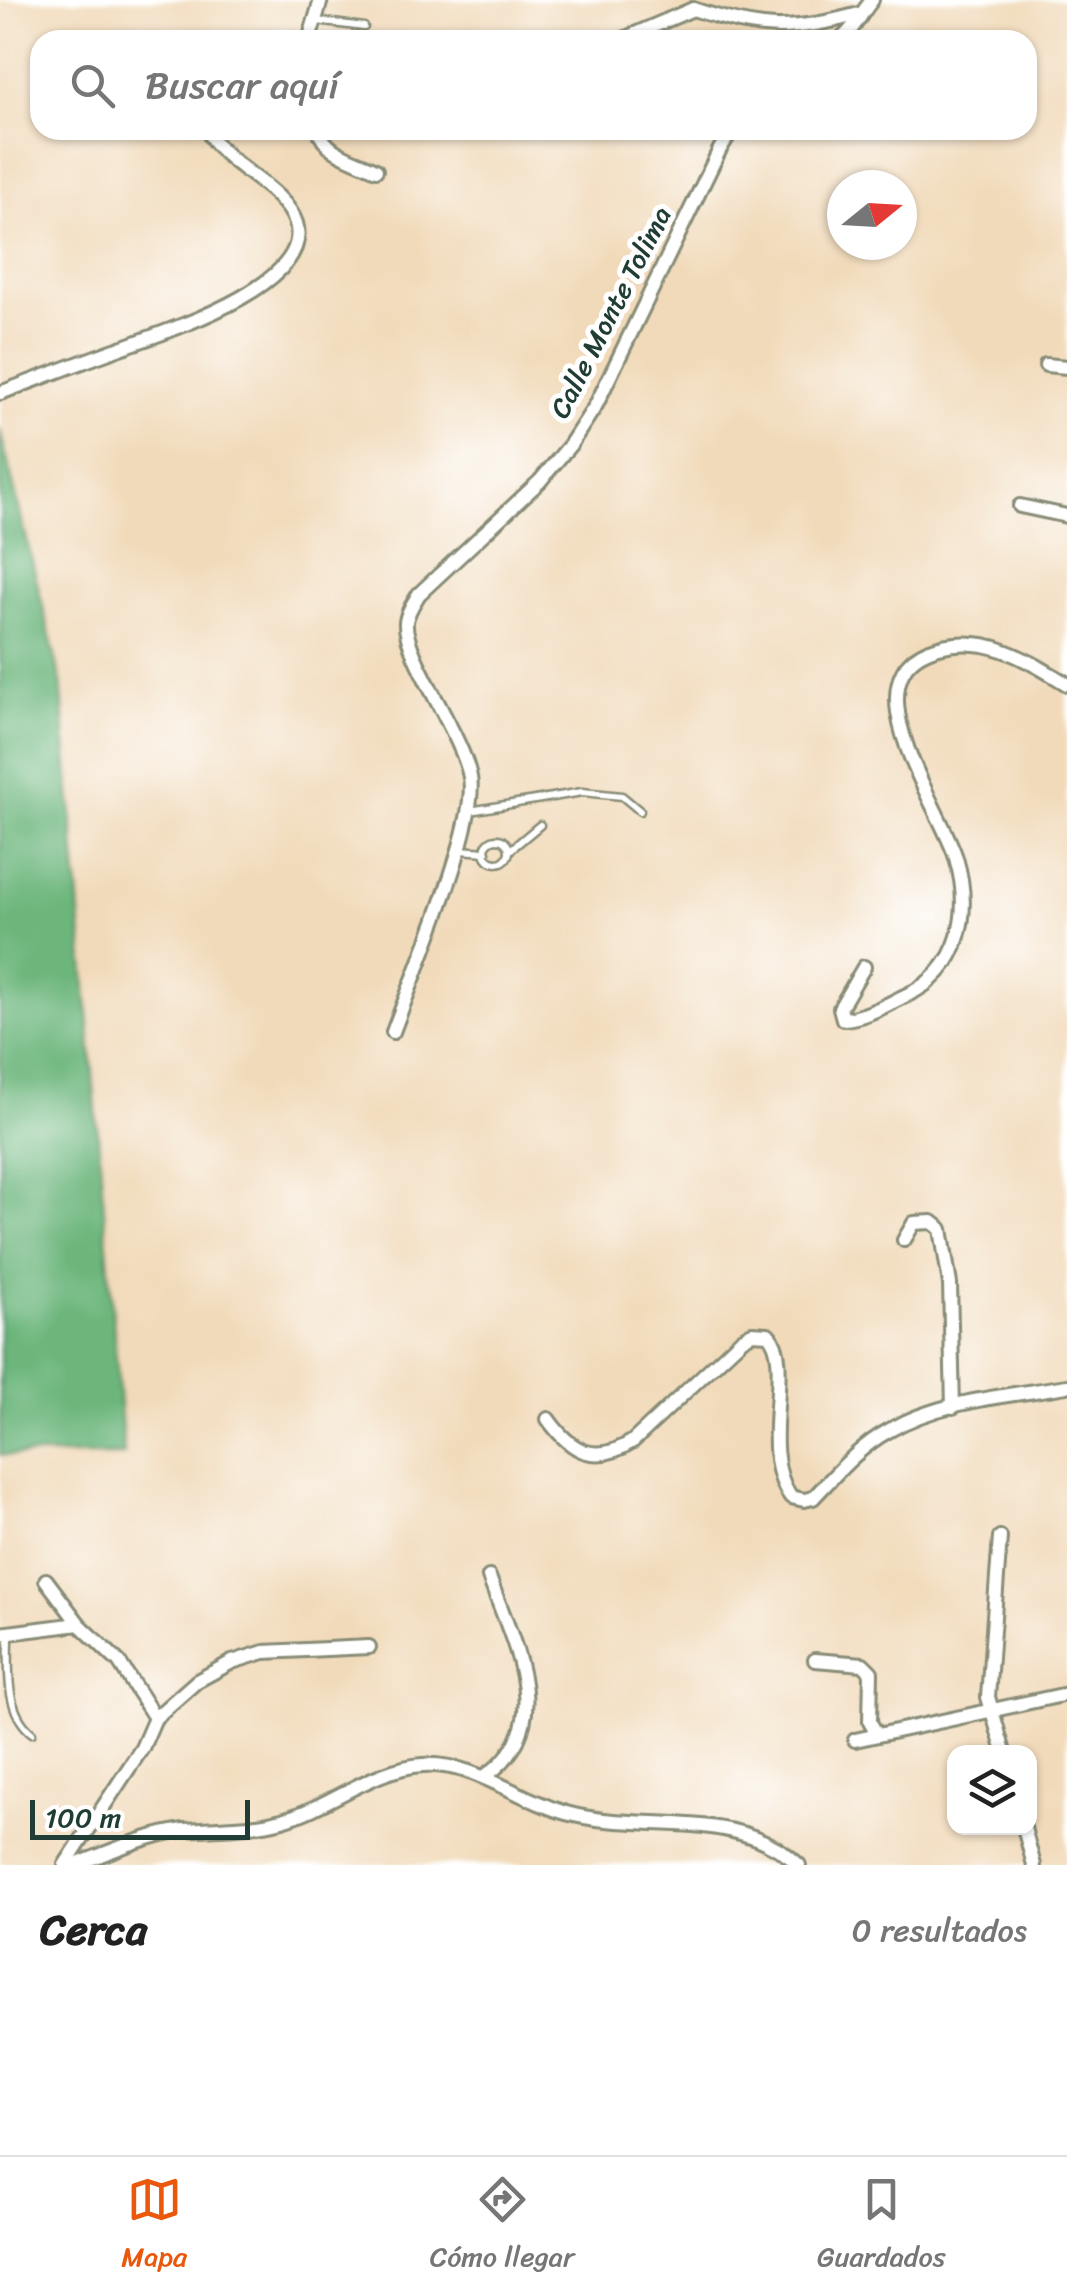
<!DOCTYPE html>
<html lang="es">
<meta charset="utf-8">
<style>
body{margin:0;font-family:Sriracha,sans-serif;background:#f2f2f2;color:#222}
.controls{position:absolute;right:30px;bottom:30px;display:grid;overflow:hidden;border-radius:20px;box-shadow:0 2px 8px #0004}
.controls button{width:90px;height:90px;display:grid;place-items:center;padding:0;border:0;border-bottom:2px solid #e0e0e0;background:#fff;color:#222;font:50px sans-serif}
.compass{position:absolute;left:827px;top:170px;width:90px;height:90px;border-radius:50%;background:#fff;box-shadow:0 2px 8px #0004;rotate:72deg}
.scale{position:absolute;left:30px;bottom:25px;width:220px;box-sizing:border-box;padding-left:10px;border:5px solid #1f3d34;border-top:0;font-size:28px;line-height:35px;white-space:nowrap;color:#1f3d34;-webkit-text-stroke:8px #fff;paint-order:stroke}
.list{margin:0;padding:0;list-style:none}
h2{display:flex;justify-content:space-between;align-items:center;height:130px;margin:0;padding:0 40px;font-size:42px}
h2 small{font-size:32px;font-weight:400;color:#767676}
.icon{flex:none;width:55px;height:55px;fill:none;stroke:currentColor;stroke-width:2;stroke-linecap:round;stroke-linejoin:round}
.map{position:relative;flex:none;width:1067px;height:1865px;overflow:hidden}
.search{position:absolute;background:#fff;box-shadow:0 2px 8px #0004;left:30px;right:30px;top:30px;height:110px;display:flex;align-items:center;gap:25px;box-sizing:border-box;padding:0 35px;border-radius:30px;color:#767676;font-size:38px}
.sheet{height:290px;background:#fff}
nav{display:flex;justify-content:space-around;align-items:center;box-sizing:border-box;height:140px;border-top:2px solid #e0e0e0;background:#fff;font-size:28px;color:#767676}
nav a{display:grid;justify-items:center;gap:5px}
nav .on{color:#ea580c}
.map>svg:first-child{display:block}
.forest{fill:#6cb67c;stroke:#467a58;stroke-width:2.5}
.lines{fill:none;stroke-linecap:round;stroke-linejoin:round}
.lane-casing{stroke:#888c77;stroke-width:11}
.street-casing{stroke:#888c77;stroke-width:18}
.lane{stroke:#fff;stroke-width:6}
.street{stroke:#fff;stroke-width:12}
.labels{text-anchor:middle;stroke-width:10;stroke-linejoin:round;paint-order:stroke}
.street-label{font-size:28px;fill:#1f3d34;stroke:#fff}
</style>
<div class="map">
<svg width="1067" height="1865" viewBox="0 0 1067 1865">
<rect width="100%" height="100%" fill="#fff"/>
<filter id="ink" filterUnits="userSpaceOnUse"><feTurbulence type="fractalNoise" baseFrequency=".01" numOctaves="2"/><feDisplacementMap in="SourceGraphic" scale="20" xChannelSelector="R" yChannelSelector="G"/><feConvolveMatrix kernelMatrix="1 2 1 2 8 2 1 2 1" color-interpolation-filters="sRGB"/></filter>
<filter id="wash" filterUnits="userSpaceOnUse"><feTurbulence type="fractalNoise" baseFrequency=".0048" numOctaves="4" result="noise"/><feDisplacementMap in="SourceGraphic" scale="40" xChannelSelector="R" yChannelSelector="G"/><feGaussianBlur stdDeviation="2.25" result="paint"/><feColorMatrix in="noise" values="0 0 0 0 0 0 0 0 0 0 0 0 0 0 0 0 0 1.4 0 .05"/><feComposite in="paint" operator="in"/></filter>
<g filter="url(#wash)">
<rect width="100%" height="100%" fill="#f1daba"/>
<path class="forest" d="M0,430L61,681L124,1455H0Z"/>
</g>
<g filter="url(#ink)">
<g class="lines">
<g class="lane-casing">
<g id="lane">
<path d="M317,21L364,27"/>
<path d="M470,811L582,792L622,796L640,811"/>
<circle cx="497" cy="851" r="12"/>
<path d="M460,850L486,852"/>
<path d="M509,851L540,825"/>
<path d="M9,1635C9,1667 4,1711 32,1733"/>
</g>
</g>
<g class="street-casing">
<g id="street">
<path d="M693,9C759,31 791,33 859,14"/>
<path d="M309,40L321,0"/>
<path d="M621,40L693,9"/>
<path d="M840,40C854,30 861,13 872,0"/>
<path d="M319,130C324,153 356,160 376,170"/>
<path d="M1046,365L1067,367"/>
<path d="M0,393C38,379 76,364 115,350C158,334 315,287 296,223C284,186 225,167 207,130"/>
<path d="M1020,506L1067,516"/>
<path d="M864,967L840,1008L843,1019C865,1018 888,1004 907,995C961,970 972,912 956,858C939,804 843,672 939,647C988,634 1027,660 1067,684"/>
<path d="M393,1032C412,979 479,824 470,777C462,734 403,654 406,622C407,612 414,602 419,594L540,481L570,445L596,405L720,149L732,130"/>
<path d="M904,1240L914,1223L932,1222L941,1229L950,1284L953,1407"/>
<path d="M548,1419C572,1453 596,1465 633,1441L742,1339L752,1333L768,1334C796,1362 756,1449 791,1497L804,1500L813,1498C836,1474 859,1447 888,1431C941,1400 1008,1396 1067,1386"/>
<path d="M1000,1537L988,1697L1004,1752"/>
<path d="M46,1580L79,1624L119,1662L155,1718"/>
<path d="M0,1634L79,1624"/>
<path d="M815,1660L863,1664L871,1672L870,1722L877,1735"/>
<path d="M855,1740L1067,1694"/>
<path d="M484,1777C560,1726 513,1644 489,1577"/>
<path d="M1024,1828L1034,1865"/>
<path d="M65,1865L142,1748L155,1718L197,1681L232,1662L264,1652L369,1647"/>
<path d="M75,1865C110,1852 146,1835 184,1830C217,1827 250,1829 282,1820C330,1807 373,1768 423,1765C475,1762 518,1800 566,1813C642,1834 737,1806 799,1865"/>
</g>
</g>
<use href="#lane" class="lane"/>
<use href="#street" class="street"/>
</g>
</g>
<g class="labels">
<g class="street-label">
<text transform="translate(610 312) rotate(-63)" y="10">Calle Monte Tolima</text>
</g>
</g>
</svg>
<div class="controls">
<button><svg class="icon" aria-label="layers" viewBox="0 0 24 24"><path d="M12 4l9 5-9 5-9-5zM3 14l9 5 9-5"/></svg></button>
</div>
<svg class="compass" viewBox="-18 -18 36 36"><path d="M0-13l5 13h-10z" fill="#e53935"/><path d="M0 13l5-13h-10z" fill="#767676"/></svg>
<div class="scale">100 m</div>
<div class="search"><svg class="icon" aria-label="search" viewBox="0 0 24 24"><circle cx="10" cy="10" r="6"/><path d="M15 15l6 6"/></svg>Buscar aquí</div>
</div>
<section class="sheet">
<h2>Cerca<small>0 resultados</small></h2>
<ul class="list">
</ul>
</section>
<nav>
<a class="on"><svg class="icon" aria-label="map" viewBox="0 0 24 24"><path d="M3 6l6-2 6 2 6-2v14l-6 2-6-2-6 2zM9 4v14M15 6v14"/></svg>Mapa</a>
<a><svg class="icon" aria-label="directions" viewBox="0 0 24 24"><path d="M12 3l9 9-9 9-9-9zM9 14v-3h6M13 9l2 2-2 2"/></svg>Cómo llegar</a>
<a><svg class="icon" aria-label="saved" viewBox="0 0 24 24"><path d="M7 4h10v16l-5-4-5 4z"/></svg>Guardados</a>
</nav>
